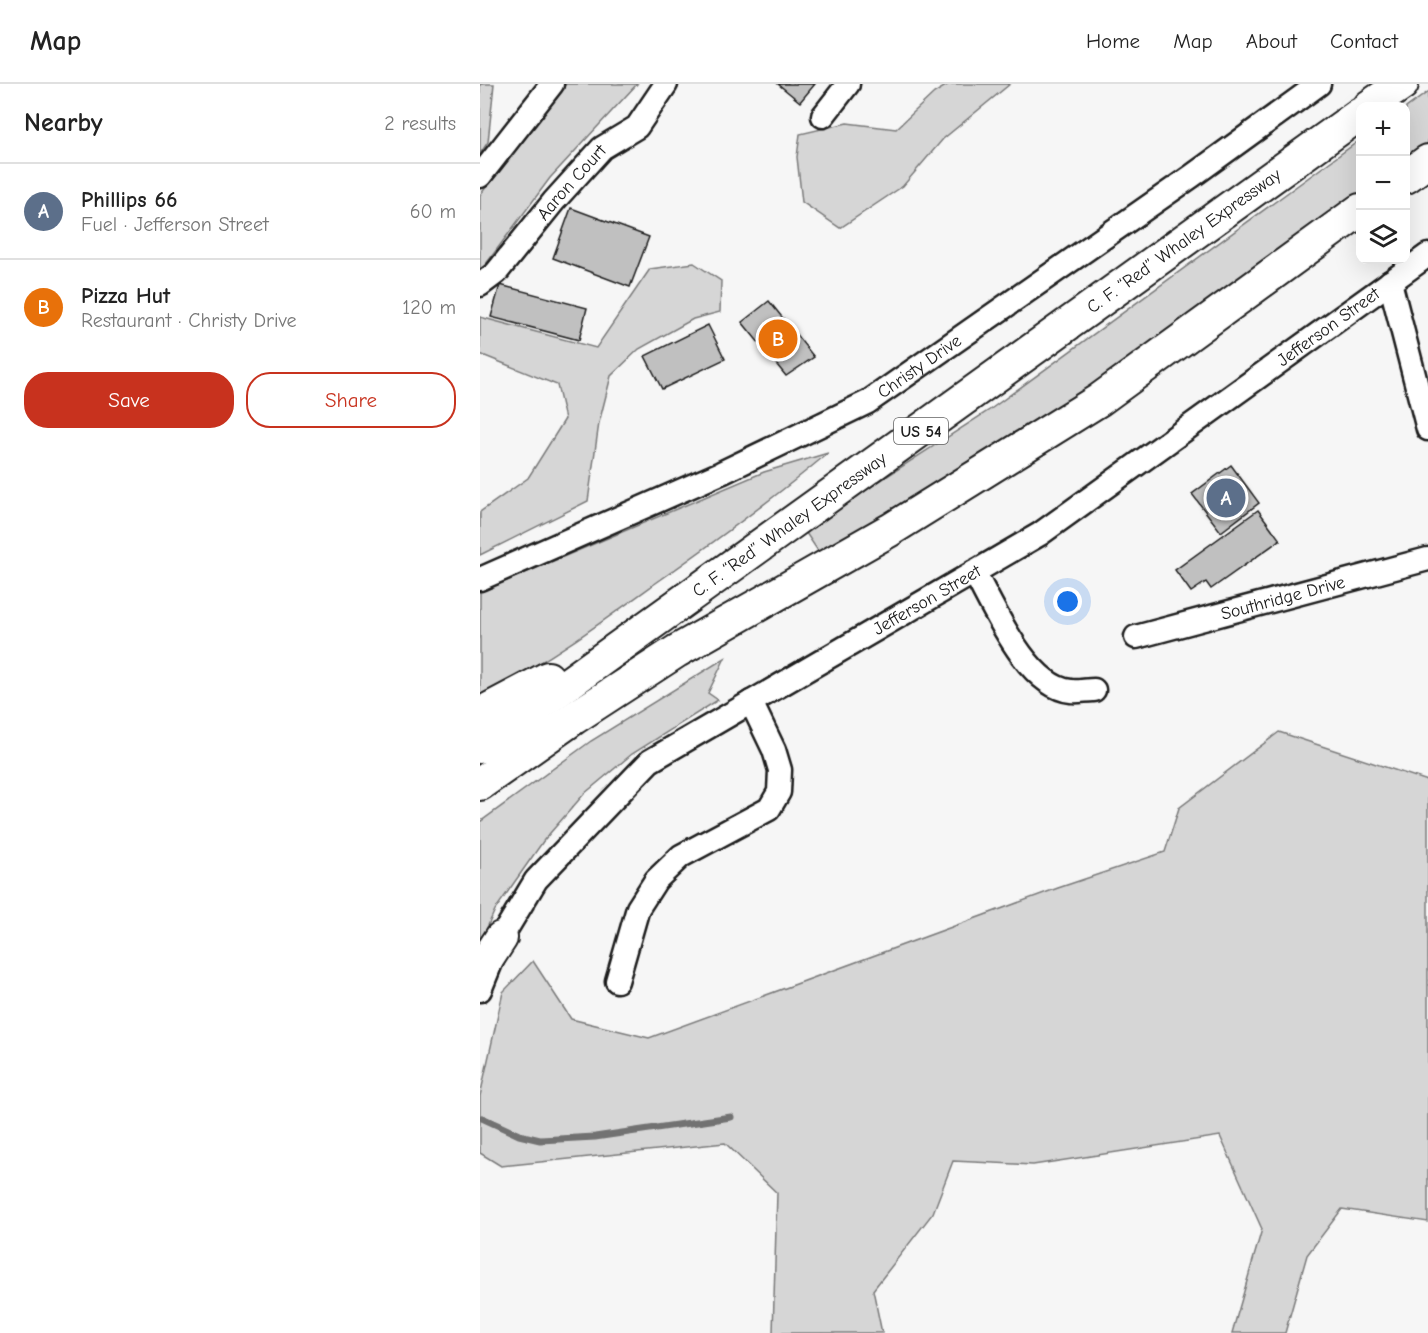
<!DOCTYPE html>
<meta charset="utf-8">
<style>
body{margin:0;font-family:"Comic Neue",sans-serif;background:#f6f6f6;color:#222}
.controls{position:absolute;right:18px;top:18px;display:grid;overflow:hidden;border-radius:12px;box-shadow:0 6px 24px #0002}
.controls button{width:54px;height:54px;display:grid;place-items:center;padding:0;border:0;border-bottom:2px solid #e0e0e0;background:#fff;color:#222;font:30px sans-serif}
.you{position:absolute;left:588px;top:518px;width:21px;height:21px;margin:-15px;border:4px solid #fff;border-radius:50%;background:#1a73e8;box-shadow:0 0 0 9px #1a73e833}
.badge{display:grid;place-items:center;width:39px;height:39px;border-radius:50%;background:#c8321e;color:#fff;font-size:20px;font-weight:700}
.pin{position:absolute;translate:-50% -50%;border:3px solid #fff;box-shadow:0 2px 6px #0006}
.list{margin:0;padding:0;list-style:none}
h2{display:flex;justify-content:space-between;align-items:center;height:78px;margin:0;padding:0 24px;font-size:26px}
h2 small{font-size:20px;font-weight:400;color:#767676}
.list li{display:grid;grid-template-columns:39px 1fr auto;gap:18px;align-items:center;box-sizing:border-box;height:96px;padding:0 24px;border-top:2px solid #e0e0e0}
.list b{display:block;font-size:22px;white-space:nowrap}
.list p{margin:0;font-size:20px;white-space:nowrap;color:#767676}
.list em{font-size:20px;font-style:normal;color:#767676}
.actions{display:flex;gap:12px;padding:18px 24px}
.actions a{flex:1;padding:14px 0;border:2px solid #c8321e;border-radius:24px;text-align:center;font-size:21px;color:#c8321e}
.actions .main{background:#c8321e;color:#fff}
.icon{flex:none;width:33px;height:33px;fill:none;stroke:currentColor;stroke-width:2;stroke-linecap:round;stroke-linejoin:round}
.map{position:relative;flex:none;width:948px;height:1249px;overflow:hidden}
header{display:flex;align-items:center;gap:36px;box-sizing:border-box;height:84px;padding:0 30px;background:#fff;border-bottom:2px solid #e0e0e0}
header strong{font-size:28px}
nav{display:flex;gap:33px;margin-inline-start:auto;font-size:21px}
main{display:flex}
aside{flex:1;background:#fff}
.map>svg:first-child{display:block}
.green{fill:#d6d6d6;stroke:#797979;stroke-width:1.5}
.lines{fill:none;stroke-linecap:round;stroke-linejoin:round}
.stream{stroke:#727272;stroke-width:7}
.building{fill:#c0c0c0;stroke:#1c1c1c;stroke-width:1.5}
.minor-casing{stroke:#1c1c1c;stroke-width:27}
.highway-casing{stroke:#1c1c1c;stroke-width:36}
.minor{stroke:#fff;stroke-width:22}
.highway{stroke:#fff;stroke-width:32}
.labels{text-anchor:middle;stroke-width:4.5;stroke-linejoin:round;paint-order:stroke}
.shield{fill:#fff;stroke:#606060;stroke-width:1.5}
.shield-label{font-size:16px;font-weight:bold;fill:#1c1c1c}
.street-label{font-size:18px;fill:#1c1c1c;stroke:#fff}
</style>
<header>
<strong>Map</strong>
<nav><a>Home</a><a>Map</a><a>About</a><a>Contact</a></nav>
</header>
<main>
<aside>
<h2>Nearby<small>2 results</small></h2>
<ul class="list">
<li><span class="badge" style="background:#5c6f8a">A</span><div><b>Phillips 66</b><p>Fuel · Jefferson Street</p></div><em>60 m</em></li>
<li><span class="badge" style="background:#e8710a">B</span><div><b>Pizza Hut</b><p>Restaurant · Christy Drive</p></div><em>120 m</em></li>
</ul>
<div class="actions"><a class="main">Save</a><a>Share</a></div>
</aside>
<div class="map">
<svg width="948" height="1249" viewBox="0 0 948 1249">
<rect width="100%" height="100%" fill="#f6f6f6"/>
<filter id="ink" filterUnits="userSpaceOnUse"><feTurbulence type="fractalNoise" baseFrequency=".0167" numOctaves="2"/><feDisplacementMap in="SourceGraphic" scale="12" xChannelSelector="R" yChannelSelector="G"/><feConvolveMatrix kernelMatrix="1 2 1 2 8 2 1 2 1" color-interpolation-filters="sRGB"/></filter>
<g filter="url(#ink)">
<g class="green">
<path d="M0,0H14L8,58L0,70Z"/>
<path d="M86,0H157L70,94L0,188V111Z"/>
<path d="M469,0H530L463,55L423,102L360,144L322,118L317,73L320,50L367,39L416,45L454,9Z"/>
<path d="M948,8V63L926,79V24Z"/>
<path d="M880,56V112L589,319L340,470L324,446L508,327Z"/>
<path d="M214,179L241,197L240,228L213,235L159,265L131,292L119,339L108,417L0,471V428L48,394L85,335L77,301L0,270V233L116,264L170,185Z"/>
<path d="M348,369C292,416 233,459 173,501C118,541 62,582 0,612V508L284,388Z"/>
<path d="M245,574L228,609L238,616L152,670L104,710L64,756L15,826L0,859V738L111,657Z"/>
<path d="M799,648L948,697V1138L862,1125L827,1171L805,1249H752L782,1145L740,1052L553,1081L473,1077L453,1129L393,1206L402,1249H293L297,1109L245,1059L21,1082L0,1069V1012L23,908L53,877L91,935L169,954L578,804L685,768L699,724Z"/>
</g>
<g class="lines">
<path class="stream" d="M2,1034L39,1051L60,1056L115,1053L251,1033"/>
</g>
<g class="building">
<path d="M298,0H335L320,18Z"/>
<path d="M91,124L169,153L150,203L73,174Z"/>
<path d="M20,201L107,224L99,256L11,233Z"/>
<path d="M289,217L334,273L306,292L262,238Z"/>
<path d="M228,241L245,275L182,305L165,272Z"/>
<path d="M751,381L779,419L741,448L712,410Z"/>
<path d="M778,426L800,456L731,505L726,498L711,508L695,486Z"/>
</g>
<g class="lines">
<g class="minor-casing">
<g id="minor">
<path d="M343,32L368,0"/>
<path d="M0,92L72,0"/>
<path d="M910,198L948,345"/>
<path id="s1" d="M0,201L16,189L74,117L122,64L157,43L186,0"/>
<path d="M494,488C513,522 547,603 591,607C598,608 606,606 614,606"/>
<path id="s2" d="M0,495L241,389L388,318L712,92L839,0"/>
<path id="s3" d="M656,553L948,475"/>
<path d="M137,897L158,824L176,796L201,772L289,725L299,708L300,686L294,666L271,618"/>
<path id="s4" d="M0,906L21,854L56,796L170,677L560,450L948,171"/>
</g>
</g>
<g class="highway-casing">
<g id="highway">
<path d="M890,22L922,0"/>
<path d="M926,93L948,77"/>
<path d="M0,630L68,594"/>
<path id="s5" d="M0,663L880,30"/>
<path d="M0,700L94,634L197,567L410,446L619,316L880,126"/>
<path d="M0,880L6,877L21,854"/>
</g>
</g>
<use href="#minor" class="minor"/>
<use href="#highway" class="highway"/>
</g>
</g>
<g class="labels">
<rect class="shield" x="414" y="334" width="54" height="26" rx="4.5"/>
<g class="shield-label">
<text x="441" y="353">US 54</text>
</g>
<g class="street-label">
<text dy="6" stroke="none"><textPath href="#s1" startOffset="138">Aaron Court</textPath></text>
<text dy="6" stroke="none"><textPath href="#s5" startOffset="867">C. F. “Red” Whaley Expressway</textPath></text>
<text dy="6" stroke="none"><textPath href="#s4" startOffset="1095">Jefferson Street</textPath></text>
<text dy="6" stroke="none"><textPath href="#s2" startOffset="489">Christy Drive</textPath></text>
<text dy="6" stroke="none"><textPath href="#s5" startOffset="381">C. F. “Red” Whaley Expressway</textPath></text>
<text dy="6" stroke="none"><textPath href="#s3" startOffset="152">Southridge Drive</textPath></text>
<text dy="6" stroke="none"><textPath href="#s4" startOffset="609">Jefferson Street</textPath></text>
</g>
</g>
</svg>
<div class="controls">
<button>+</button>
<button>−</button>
<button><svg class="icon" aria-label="layers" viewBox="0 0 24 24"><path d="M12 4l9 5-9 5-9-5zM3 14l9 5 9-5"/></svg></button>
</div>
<div class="you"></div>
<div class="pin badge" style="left:746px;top:414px;background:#5c6f8a">A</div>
<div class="pin badge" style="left:298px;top:255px;background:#e8710a">B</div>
</div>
</main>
